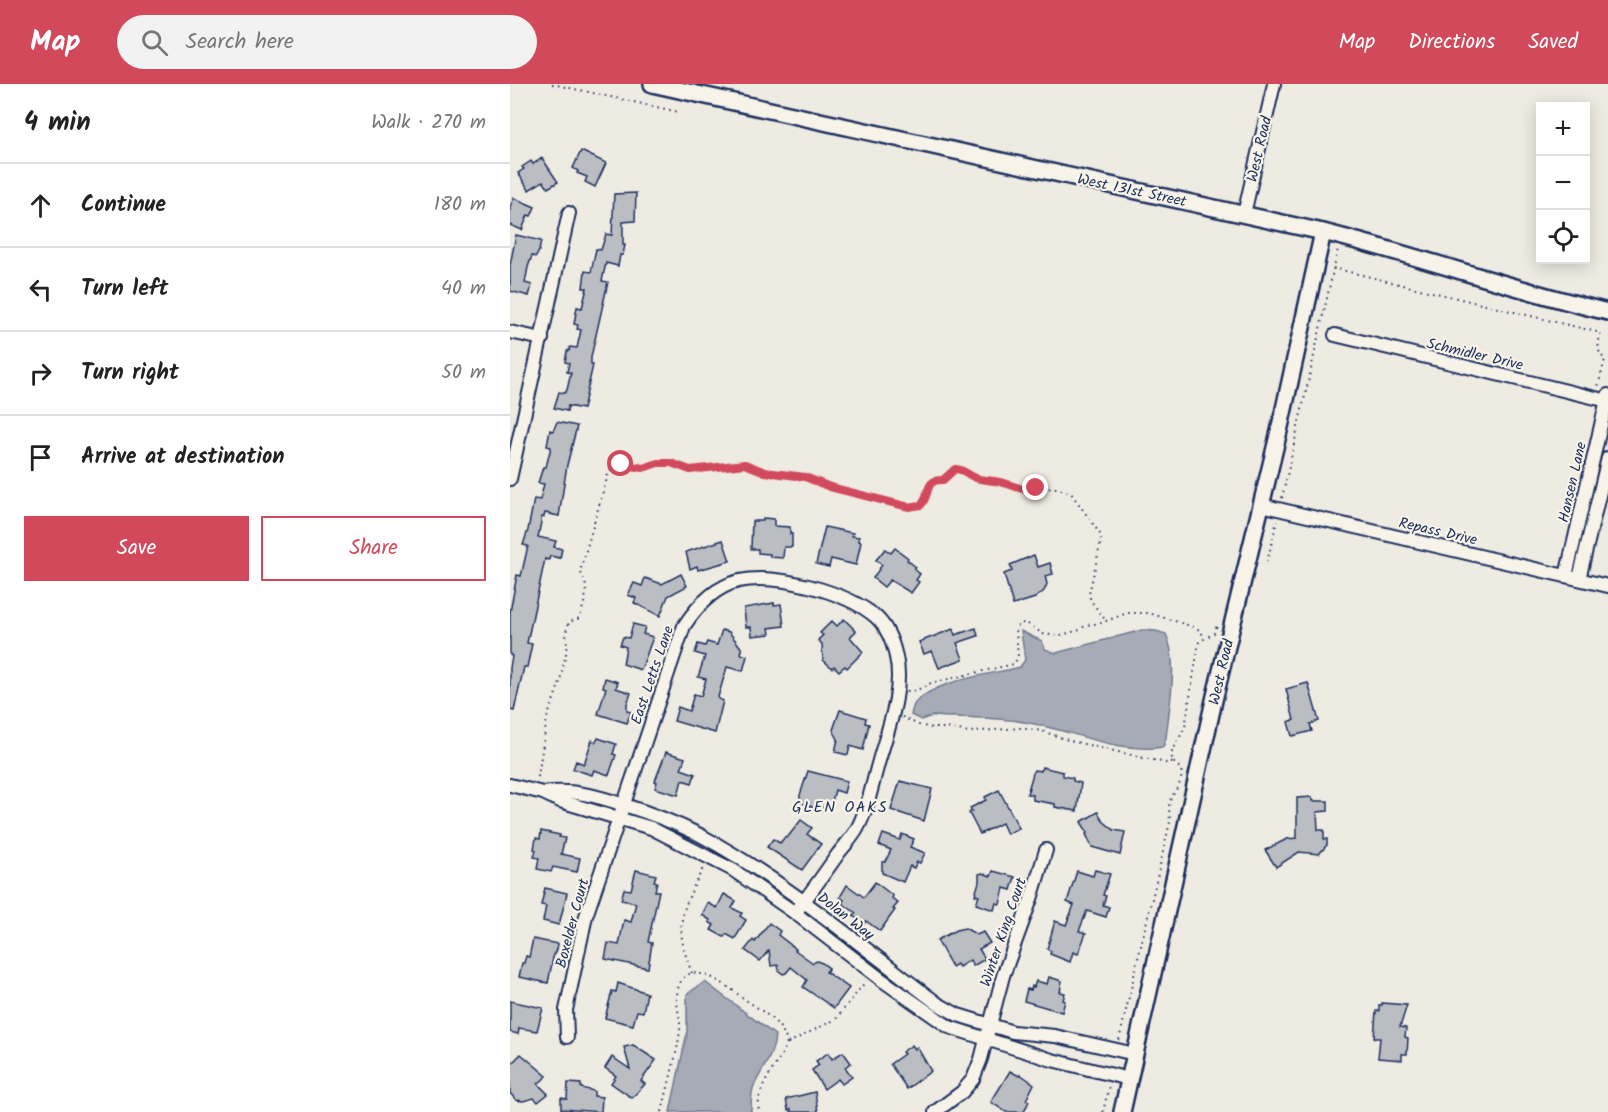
<!DOCTYPE html>
<meta charset="utf-8">
<style>
body{margin:0;font-family:Kalam,sans-serif;background:#f2f2f2;color:#222}
.controls{position:absolute;right:18px;top:18px;display:grid;overflow:hidden;border-radius:0px;box-shadow:0 3px 15px #0003}
.controls button{width:54px;height:54px;display:grid;place-items:center;padding:0;border:0;border-bottom:2px solid #e0e0e0;background:#fff;color:#222;font:30px sans-serif}
.stop{position:absolute;width:18px;height:18px;margin:-14px;border:4px solid #d1495b;border-radius:50%;background:#fff}
.stop.end{background:#d1495b;border-color:#fff;box-shadow:0 2px 6px #0008}
.list{margin:0;padding:0;list-style:none}
h2{display:flex;justify-content:space-between;align-items:center;height:78px;margin:0;padding:0 24px;font-size:26px}
h2 small{font-size:20px;font-weight:400;color:#767676}
.list li{display:grid;grid-template-columns:39px 1fr auto;gap:18px;align-items:center;box-sizing:border-box;height:84px;padding:0 24px;border-top:2px solid #e0e0e0}
.list b{display:block;font-size:22px;white-space:nowrap}
.list em{font-size:20px;font-style:normal;color:#767676}
.actions{display:flex;gap:12px;padding:18px 24px}
.actions a{flex:1;padding:14px 0;border:2px solid #d1495b;border-radius:0px;text-align:center;font-size:21px;color:#d1495b}
.actions .main{background:#d1495b;color:#fff}
.icon{flex:none;width:33px;height:33px;fill:none;stroke:currentColor;stroke-width:2;stroke-linecap:round;stroke-linejoin:round}
.map{position:relative;flex:none;width:1098px;height:1028px;overflow:hidden}
header{display:flex;align-items:center;gap:36px;box-sizing:border-box;height:84px;padding:0 30px;background:#d1495b;color:#fff}
header strong{font-size:28px}
nav{display:flex;gap:33px;margin-inline-start:auto;font-size:21px}
.search{width:420px;height:54px;background:#f2f2f2;display:flex;align-items:center;gap:15px;box-sizing:border-box;padding:0 21px;border-radius:33px;color:#767676;font-size:22px}
main{display:flex}
aside{flex:1;background:#fff}
.map>svg:first-child{display:block}
.water{fill:#a6abb5;stroke:#6e7992;stroke-width:1.5}
.building{fill:#babdc2;stroke:#1b2f5e;stroke-width:1.5}
.lines{fill:none;stroke-linecap:round;stroke-linejoin:round}
.minor-casing{stroke:#1b2f5e;stroke-width:16}
.tertiary-casing{stroke:#1b2f5e;stroke-width:20}
.path{stroke:#1b2f5e;stroke-width:2;stroke-dasharray:1.5 4.5;stroke-linecap:butt}
.minor{stroke:#f7f3e8;stroke-width:12}
.tertiary{stroke:#f7f3e8;stroke-width:15}
.route{stroke:#d1495b;stroke-width:8}
.labels{text-anchor:middle;stroke-width:4.5;stroke-linejoin:round;paint-order:stroke}
.street-label{font-size:15px;fill:#1b2f5e;stroke:#f7f3e8}
.neighbourhood-label{font-size:16px;letter-spacing:1.5px;fill:#1b2f5e;stroke:#f7f3e8}
</style>
<header>
<strong>Map</strong>
<div class="search"><svg class="icon" aria-label="search" viewBox="0 0 24 24"><circle cx="10" cy="10" r="6"/><path d="M15 15l6 6"/></svg>Search here</div>
<nav><a>Map</a><a>Directions</a><a>Saved</a></nav>
</header>
<main>
<aside>
<h2>4 min<small>Walk · 270 m</small></h2>
<ul class="list">
<li><svg class="icon" aria-label="ahead" viewBox="0 0 24 24"><path d="M12 20V5M6 11l6-6 6 6"/></svg><div><b>Continue</b></div><em>180 m</em></li>
<li><svg class="icon" aria-label="left" viewBox="0 0 24 24"><path d="M17 20v-9H6M10 6l-5 5 5 5"/></svg><div><b>Turn left</b></div><em>40 m</em></li>
<li><svg class="icon" aria-label="right" viewBox="0 0 24 24"><path d="M7 20v-9h11M14 6l5 5-5 5"/></svg><div><b>Turn right</b></div><em>50 m</em></li>
<li><svg class="icon" aria-label="arrive" viewBox="0 0 24 24"><path d="M6 21V4h12l-3 4 3 4H6"/></svg><div><b>Arrive at destination</b></div></li>
</ul>
<div class="actions"><a class="main">Save</a><a>Share</a></div>
</aside>
<div class="map">
<svg width="1098" height="1028" viewBox="0 0 1098 1028">
<rect width="100%" height="100%" fill="#eeebe2"/>
<filter id="ink" filterUnits="userSpaceOnUse"><feTurbulence type="fractalNoise" baseFrequency=".0167" numOctaves="2"/><feDisplacementMap in="SourceGraphic" scale="12" xChannelSelector="R" yChannelSelector="G"/><feConvolveMatrix kernelMatrix="1 2 1 2 8 2 1 2 1" color-interpolation-filters="sRGB"/></filter>
<g filter="url(#ink)">
<g class="water">
<path d="M632,546L646,547L656,550C669,578 659,623 656,654L653,663C606,670 560,645 514,638C484,633 452,634 422,632L411,636L401,631C402,626 403,621 406,618C428,595 480,591 510,583L515,576L511,547L532,557L535,565L546,569Z"/>
<path d="M195,898L265,951C264,973 251,985 243,1004C241,1011 241,1020 241,1028H160L177,949V910Z"/>
</g>
<g class="building">
<path d="M71,67L96,79L85,103L75,98L77,93L67,89L68,87L63,84Z"/>
<path d="M32,74L48,98L38,104L33,97L19,106L8,89L14,85L12,83L21,77L23,80Z"/>
<path d="M126,109L125,137L113,138V161H115L113,171H110L108,182L96,179L92,197L98,198L81,273V281H83L73,325L58,322L57,327L44,324L49,308L55,309L57,306L61,289L57,288L59,279L55,278L57,267H59L60,263L67,264L71,246L67,245L68,241L64,240L67,223L72,224L77,204H73L75,187L81,188L86,165L91,166L96,150L102,151L104,110Z"/>
<path d="M4,114L25,123L21,132L18,131L12,146L0,141V123Z"/>
<path d="M6,151L31,157L29,167L26,173L22,172L18,183L15,199L22,201L19,212L0,207V181Z"/>
<path d="M47,338L67,342L57,381L49,432L35,429L34,433H32L28,453L46,457L44,463L52,465L50,474L40,472L39,476L35,475L17,559L22,560L17,583H14L4,627L0,626V584L2,572L0,571V528L7,491L11,492L18,462L13,461L18,446L24,415L30,416L34,400L28,399L33,383H36L41,363L37,362L40,346L43,347Z"/>
<path d="M253,434L264,435V442L280,443V450H282V463H274L273,474L260,473V470L248,469V465H241L242,437H253Z"/>
<path d="M315,443L343,449L342,452L349,453V457L351,458L346,481L321,475L319,483L306,480Z"/>
<path d="M213,456L220,477L188,486L187,482L180,485L176,468Z"/>
<path d="M385,464L398,474L397,476L406,483L404,485L410,490L406,496L409,498L401,509L380,496L374,503L363,494L372,481L366,476L375,465L381,469Z"/>
<path d="M524,471L528,483L540,479L543,490L535,492L537,500L534,507L525,514L503,521L494,490L502,487L500,481Z"/>
<path d="M171,490L177,502L158,512L150,532L124,519L126,514L118,511L124,499L132,502L135,494L152,500Z"/>
<path d="M264,519V521L271,520L274,542L259,544L260,550L242,552L241,543H236L234,524Z"/>
<path d="M334,535L346,547L340,553L353,568L337,584L335,582L329,587L324,582L322,584L313,576L312,560L308,556L313,551L310,549L322,537L327,542Z"/>
<path d="M123,540L135,543L133,550L143,553L131,586L113,580L116,563L110,561L113,553L119,554Z"/>
<path d="M466,544L468,552L447,559L453,575L429,584L422,567L414,570L409,558L443,545L445,551Z"/>
<path d="M212,546L219,548L232,565L231,570L237,572L233,587L217,583L208,613L209,615L213,617L205,649L164,637L168,623L179,627L184,610L191,612L196,595L188,593L195,572L185,569L188,560L195,562L197,558L207,561Z"/>
<path d="M95,594L108,598L106,604L121,609L117,620V627L121,628L117,639L88,630L96,604L93,603Z"/>
<path d="M798,599L809,637L800,640L802,647L782,652L778,638L784,636L776,605Z"/>
<path d="M330,626L356,634L355,639L359,640L353,666L340,662L338,671L325,668L328,655L323,646Z"/>
<path d="M88,654L106,660L103,670L106,671L99,691L84,686L82,691L63,685L66,677L74,680L82,656L86,658Z"/>
<path d="M156,668L175,674L171,685L185,690L182,699L172,696L168,711L145,704L147,698L145,697Z"/>
<path d="M532,683L553,688V692L563,694V697L571,699L567,727L545,723V720L523,716V711L517,710L524,686L531,687Z"/>
<path d="M298,687L337,697L334,709L325,706L320,725L312,723L311,727L290,718V711Z"/>
<path d="M390,697L422,705L414,737L381,726Z"/>
<path d="M489,706L509,744L497,750L492,739L470,750L459,729L462,727L460,724L476,716L475,713Z"/>
<path d="M802,713L803,717H818V727L807,728L808,746H814V755H817V761L809,770L789,768L766,783L755,766L777,755L787,754V714Z"/>
<path d="M588,728L593,737L604,746L615,748L610,771L582,763L576,750L578,749L571,738Z"/>
<path d="M291,736L302,744L297,750L311,760L292,786L257,763L263,755L270,759L275,753L277,754Z"/>
<path d="M31,747L50,751L49,753L55,754L51,770L70,774L67,788L43,783L41,788L27,785L29,774L24,773L26,766L24,765L26,754L30,755Z"/>
<path d="M373,750L390,756L392,750L404,755L400,763L415,769L410,779L407,778L404,784L400,782L393,798L372,789V778H375L381,766L369,761Z"/>
<path d="M126,786L146,791L144,797L147,798L145,807H149L138,858L142,859L138,884L95,875L98,859L109,861L114,836L121,838L126,819L111,816L114,805L121,806Z"/>
<path d="M585,786L600,790L593,811L596,812L593,821L599,823L596,833L577,827L569,847L576,849L568,870L563,868L560,878L540,870L541,867L537,865L545,837L556,841L564,821L557,818L567,787L583,792Z"/>
<path d="M483,787L505,793L501,806L494,804L490,820L486,819L484,826L466,820L469,812L465,811L469,798V790L472,789L481,792Z"/>
<path d="M365,798L383,812L382,814L388,819L383,825L385,826L370,847L356,837L354,840L343,832L346,829L332,819L334,816L330,813L337,801L354,813Z"/>
<path d="M35,804L57,809L49,841L33,837L36,822L31,821Z"/>
<path d="M214,810L226,817L222,824L232,829L230,832L236,836L225,855L216,850L214,853L201,846L204,841L199,838L200,836L192,831L198,819L207,824Z"/>
<path d="M259,839L270,847L268,851L286,865L285,866L303,879L307,877L312,879L319,884L316,888L339,904L324,924L293,903L297,896L281,883L276,889L273,890L269,887L268,881L261,882L259,866L250,877L235,866L243,856L245,858Z"/>
<path d="M455,844L467,851L473,848L480,859L469,865L475,875L463,882L460,876L449,883L447,880L442,883L427,856L446,846Z"/>
<path d="M23,855L48,860L46,869H44L38,899L9,893L12,879H14L16,872L19,873Z"/>
<path d="M539,893L552,897L550,908L555,909L553,916L555,917L552,928L514,917L517,905L521,906L522,902L524,903L526,897L537,900Z"/>
<path d="M108,899L137,909L133,928L127,927L123,941L95,934L102,907L106,908Z"/>
<path d="M0,917L33,924L27,947L9,944L8,950L0,948Z"/>
<path d="M872,919L897,921L890,943L896,944L895,953L898,954L897,970H892V976L868,974L870,954H864L866,927H869V921H872Z"/>
<path d="M123,961L146,976L131,997L135,1000L122,1014L101,999L106,992L95,984L102,973L120,985L114,963Z"/>
<path d="M402,961L405,965L407,963L421,987L397,1005L380,980L394,970L392,968Z"/>
<path d="M333,968L341,979L335,983L342,993L332,1000L328,995L314,1005L302,986L309,981L306,977L318,969L322,975Z"/>
<path d="M11,970L37,992L28,1000L38,1010L28,1018L24,1014L13,1017L6,1016L0,1009V981Z"/>
<path d="M500,987L509,992L510,990L524,1000L516,1016L519,1017L514,1028H496L481,1018Z"/>
<path d="M58,999L71,1000V1004L84,1007V1012L92,1013L91,1028L51,1025V1014L57,1015Z"/>
<path d="M305,1008L308,1028H281V1025L278,1026L276,1015Z"/>
</g>
<g class="lines">
<g class="minor-casing">
<g id="minor">
<path d="M734,130L764,0"/>
<path d="M0,248L32,255"/>
<path d="M825,251L1098,317"/>
<path d="M0,395L59,129"/>
<path d="M751,421L1098,502"/>
<path d="M1056,492L1098,311"/>
<path d="M1069,495L1098,374"/>
<path d="M0,701L33,709L50,717L141,744L223,786L285,829L372,896L439,943L542,976L619,995"/>
<path d="M34,709C61,705 88,712 114,721C140,729 166,739 190,751C274,796 352,863 428,920L448,931L503,948L545,952L625,970"/>
<path d="M57,953L56,926L76,832L174,542C187,522 204,503 229,497C267,489 337,508 366,533C377,543 383,559 386,573C394,607 377,647 368,680C362,701 358,725 347,745C342,754 334,762 328,770C314,790 300,810 285,829"/>
<path d="M425,1028L452,1008L463,995L471,975L493,892L521,815L536,766"/>
</g>
</g>
<g class="tertiary-casing">
<g id="tertiary">
<path d="M142,0L813,148C909,172 1002,205 1098,228"/>
<path d="M612,1028L705,612L770,343L813,148"/>
</g>
</g>
<g class="path">
<path d="M42,0L169,28"/>
<path d="M823,184L1091,249C1088,259 1086,268 1095,275L1088,303"/>
<path d="M772,414L828,165"/>
<path d="M757,478L767,437"/>
<path d="M397,607L407,606L421,599L504,580L508,573L506,544L511,539L518,540L533,550L547,552L570,546L576,541L591,539L617,529H639L687,544L695,553"/>
<path d="M392,633L409,641L422,644H437L459,648L510,644L532,647L561,657L656,679L663,678"/>
<path d="M28,693L37,634L49,601L57,565L56,548L59,538L70,534C72,524 77,513 76,503C75,495 70,492 71,484L99,387L103,383L111,380L133,384L148,379H161L180,386L235,380L255,388L295,393L320,403L399,423H407L413,419C421,407 415,395 433,396L445,385L454,386L467,394L495,399L515,406L546,404L561,409L590,450L591,457L579,510L581,517L596,537"/>
<path d="M182,889C163,841 171,828 193,784"/>
<path d="M609,956L660,738C660,732 658,723 660,717C664,706 674,699 671,685L663,678L661,670L675,643L689,558L704,549L707,541"/>
<path d="M278,959L326,935L356,897"/>
<path d="M152,1028C158,1001 166,975 170,947C171,935 166,923 167,911C171,869 213,898 230,912C248,925 273,937 277,959C268,983 245,1002 249,1028"/>
<path d="M593,1028L599,1002"/>
</g>
<use href="#minor" class="minor"/>
<use href="#tertiary" class="tertiary"/>
</g>
</g>
<g class="lines" filter="url(#ink)">
<path class="route" d="M111,380L133,384L148,379H161L180,386L235,380L255,388L295,393L320,403L399,423L411,421C421,410 414,395 433,396L445,385C454,385 457,391 466,394C475,397 485,396 494,399C506,402 513,408 526,404"/>
</g>
<g class="labels">
<g class="street-label">
<text transform="translate(749 65) rotate(-77)" y="5">West Road</text>
<text transform="translate(622 106) rotate(12)" y="5">West 131st Street</text>
<text transform="translate(965 270) rotate(13)" y="5">Schmidler Drive</text>
<text transform="translate(1062 398) rotate(-77)" y="5">Hansen Lane</text>
<text transform="translate(928 447) rotate(13)" y="5">Repass Drive</text>
<text transform="translate(711 588) rotate(-77)" y="5">West Road</text>
<text transform="translate(142 591) rotate(-71)" y="5">East Letts Lane</text>
<text transform="translate(336 832) rotate(38)" y="5">Dolan Way</text>
<text transform="translate(62 839) rotate(-75)" y="5">Boxelder Court</text>
<text transform="translate(493 848) rotate(-71)" y="5">Winter King Court</text>
</g>
<g class="neighbourhood-label">
<text x="330" y="728">GLEN OAKS</text>
</g>
</g>
</svg>
<div class="controls">
<button>+</button>
<button>−</button>
<button><svg class="icon" aria-label="locate" viewBox="0 0 24 24"><circle cx="12" cy="12" r="6"/><path d="M12 2v4M12 18v4M2 12h4M18 12h4"/></svg></button>
</div>
<div class="stop" style="left:111px;top:380px"></div>
<div class="stop end" style="left:526px;top:404px"></div>
</div>
</main>
